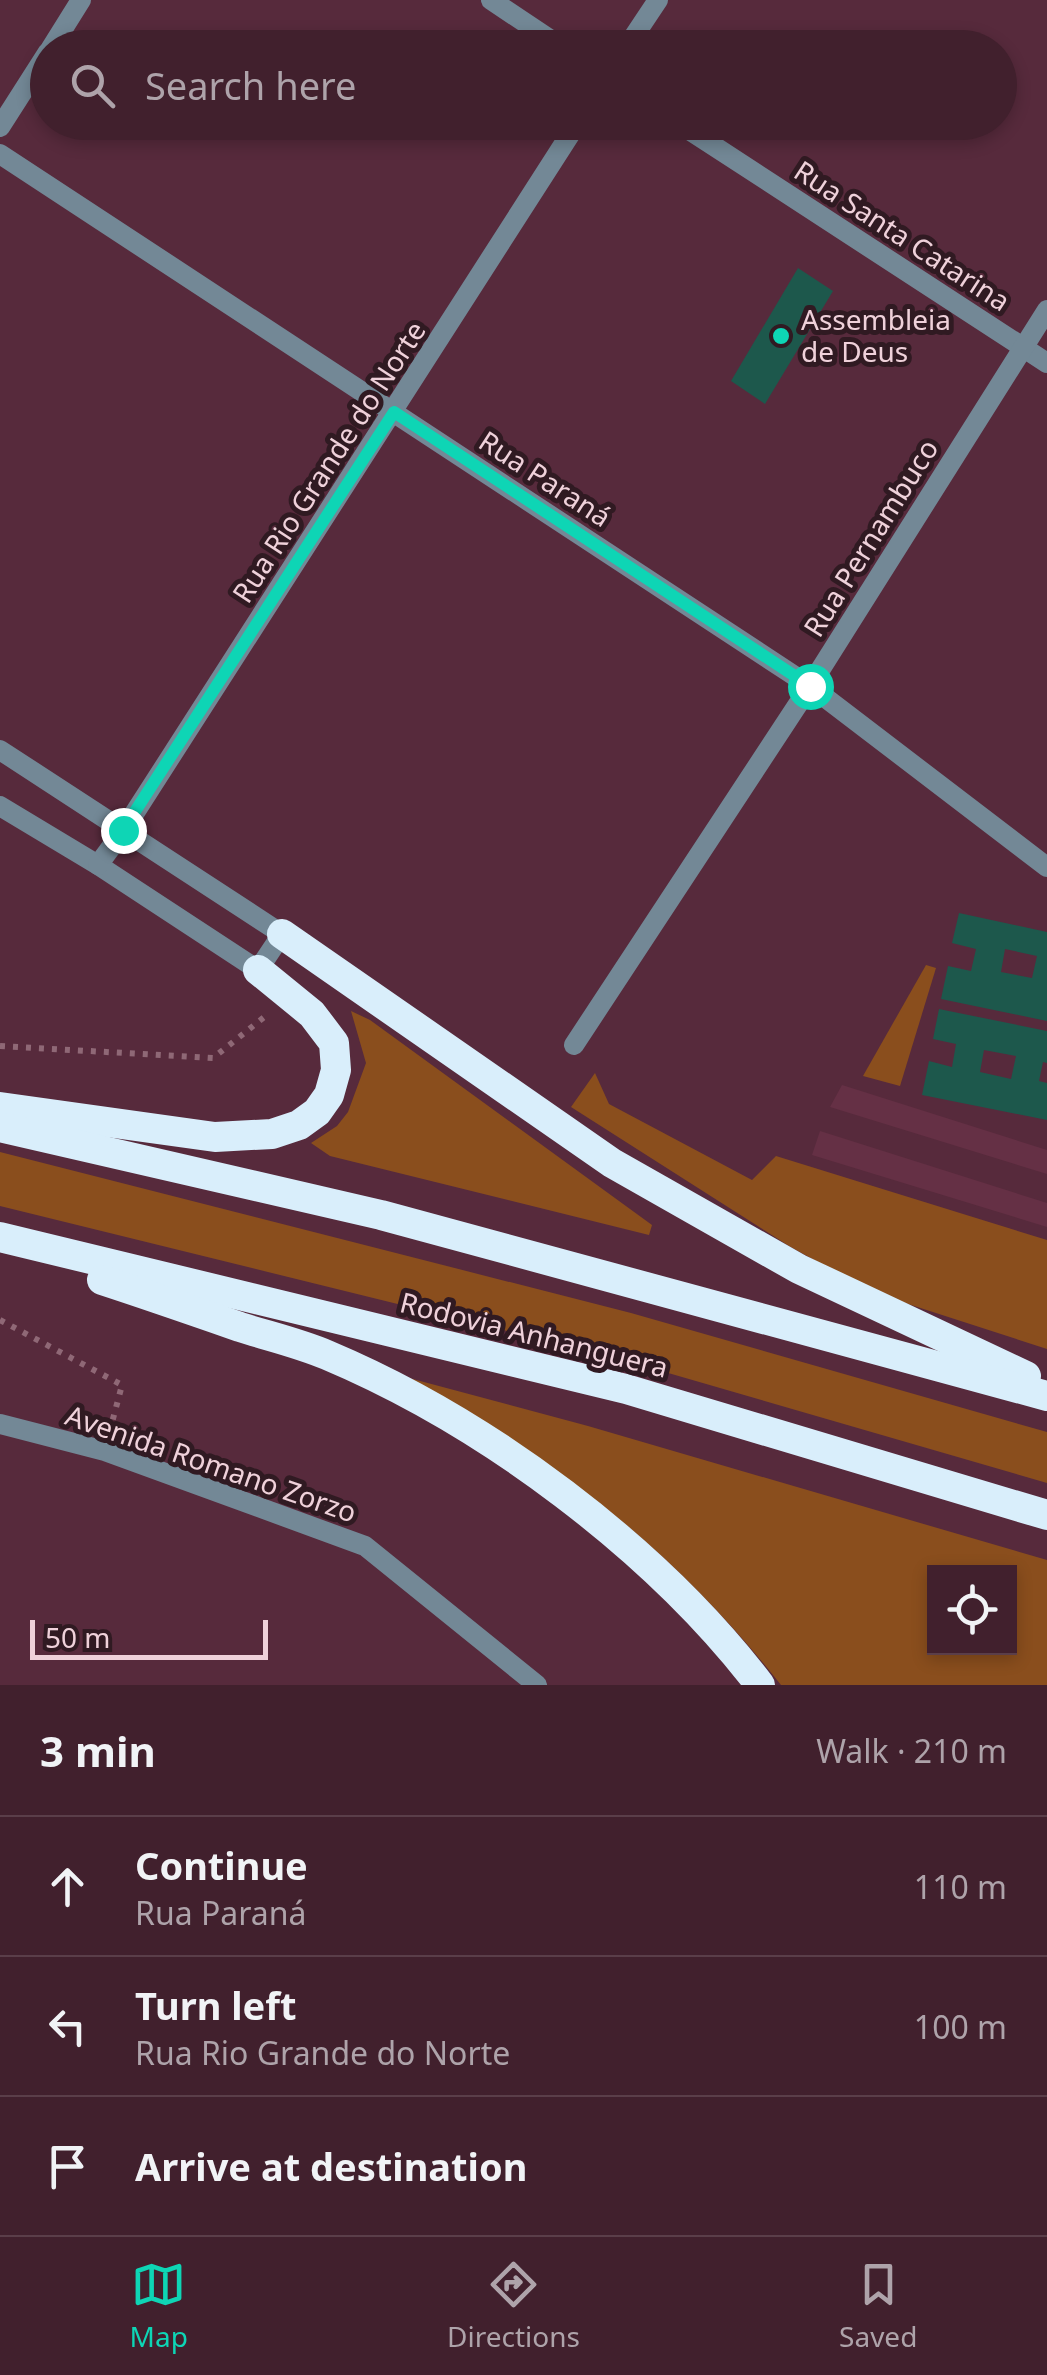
<!DOCTYPE html>
<meta charset="utf-8">
<style>
body{margin:0;font-family:"Noto Sans",sans-serif;background:#482835;color:#f1f3f6}
.controls{position:absolute;right:30px;bottom:30px;display:grid;overflow:hidden;border-radius:0px;box-shadow:0 5px 15px #0003}
.controls button{width:90px;height:90px;display:grid;place-items:center;padding:0;border:0;border-bottom:2px solid #5a3e49;background:#41202d;color:#f1f3f6;font:50px sans-serif}
.scale{position:absolute;left:30px;bottom:25px;width:238px;box-sizing:border-box;padding-left:10px;border:5px solid #efd1da;border-top:0;font-size:28px;line-height:35px;white-space:nowrap;color:#efd1da;-webkit-text-stroke:8px #301a22;paint-order:stroke}
.stop{position:absolute;width:30px;height:30px;margin:-22px;border:8px solid #0ed5b5;border-radius:50%;background:#fff}
.stop.end{background:#0ed5b5;border-color:#fff;box-shadow:0 2px 10px #0008}
.list{margin:0;padding:0;list-style:none}
h2{display:flex;justify-content:space-between;align-items:center;height:130px;margin:0;padding:0 40px;font-size:42px}
h2 small{font-size:32px;font-weight:400;color:#aea3aa}
.list li{display:grid;grid-template-columns:65px 1fr auto;gap:30px;align-items:center;box-sizing:border-box;height:140px;padding:0 40px;border-top:2px solid #5a3e49}
.list b{display:block;font-size:38px;white-space:nowrap}
.list p{margin:0;font-size:32px;white-space:nowrap;color:#aea3aa}
.list em{font-size:32px;font-style:normal;color:#aea3aa}
.icon{flex:none;width:55px;height:55px;fill:none;stroke:currentColor;stroke-width:2;stroke-linecap:round;stroke-linejoin:round}
.map{position:relative;flex:none;width:1047px;height:1685px;overflow:hidden}
.search{position:absolute;background:#41202d;box-shadow:0 5px 15px #0003;left:30px;right:30px;top:30px;height:110px;display:flex;align-items:center;gap:25px;box-sizing:border-box;padding:0 35px;border-radius:55px;color:#aea3aa;font-size:38px}
.sheet{height:550px;background:#41202d}
nav{display:flex;justify-content:space-around;align-items:center;box-sizing:border-box;height:140px;border-top:2px solid #5a3e49;background:#41202d;font-size:28px;color:#aea3aa}
nav a{display:grid;justify-items:center;gap:5px}
nav .on{color:#0ed5b5}
.map>svg:first-child{display:block}
.built{fill:#653045}
.green{fill:#8a4e1d;fill-rule:evenodd}
.building{fill:#1d584c;fill-rule:evenodd}
.lines{fill:none;stroke-linecap:round;stroke-linejoin:round}
.path{stroke:#8f6876;stroke-width:6;stroke-dasharray:5 8;stroke-linecap:butt}
.minor{stroke:#738896;stroke-width:20}
.tertiary{stroke:#738896;stroke-width:20}
.motorway{stroke:#d9eefb;stroke-width:30}
.route{stroke:#0ed5b5;stroke-width:12}
.poi-dot{fill:#0ed5b5;stroke:#301a22;stroke-width:4}
.labels{text-anchor:middle;stroke-width:10;stroke-linejoin:round;paint-order:stroke}
.street-label{font-size:28px;fill:#efd1da;stroke:#301a22}
.poi-label{font-size:28px;fill:#efd1da;stroke:#301a22;text-anchor:start}
</style>
<div class="map">
<svg width="1047" height="1685" viewBox="0 0 1047 1685">
<rect width="100%" height="100%" fill="#572a3c"/>
<g class="built">
<path d="M842,1085L1047,1150V1174L830,1107Z"/>
<path d="M820,1131L1047,1203V1227L812,1155Z"/>
</g>
<g class="green">
<path d="M926,965L936,968L900,1086L863,1076Z"/>
<path d="M351,1011L370,1020L652,1225L649,1235L330,1156L311,1143L337,1126L348,1112L366,1063Z"/>
<path d="M595,1073L609,1104L752,1180L776,1156L1047,1240V1349L874,1293L789,1246L571,1107Z"/>
<path d="M0,1152L631,1313L1047,1432V1483L613,1357L0,1206Z"/>
<path d="M394,1374L588,1426L1047,1560V1685H781C721,1609 650,1539 571,1482C516,1442 452,1410 394,1374ZM934,1572H1010V1648H934Z"/>
</g>
<g class="building">
<path d="M798,268L833,291L765,404L731,381Z"/>
<path d="M959,913L1047,932V1021L941,999L948,966L971,971L976,949L952,943ZM1005,949L1037,956L1032,978L1001,972Z"/>
<path d="M939,1009L1047,1031V1063L1043,1062L1039,1081L1047,1083V1120L922,1095L929,1061L952,1067L956,1044L933,1039ZM984,1050L1016,1056L1011,1079L980,1072Z"/>
</g>
<g class="lines">
<g class="path">
<path d="M0,1046L213,1058L268,1014"/>
<path d="M0,1320L122,1385L110,1430"/>
</g>
<g class="minor">
<path d="M491,0L563,48"/>
<path d="M51,48L81,0"/>
<path d="M626,48L658,0"/>
<path d="M677,122L1047,363"/>
<path d="M0,127L48,52"/>
<path d="M0,154L810,686L1047,867"/>
<path d="M123,831L578,122"/>
<path d="M574,1045L810,686L1047,310"/>
<path d="M0,1424L105,1451L365,1546L537,1685"/>
</g>
<g class="tertiary">
<path d="M0,750L282,934L258,970L98,865L0,806"/>
<path d="M98,865L123,831"/>
</g>
<g class="motorway">
<path d="M282,934L612,1163L799,1269L1026,1376"/>
<path d="M0,1107L215,1137L272,1134L299,1125L317,1112L329,1095L336,1070L334,1043L312,1014L258,970"/>
<path d="M0,1127L381,1215L1047,1396"/>
<path d="M0,1237L626,1389L1047,1515"/>
<path d="M102,1280C148,1295 194,1311 240,1327C268,1336 299,1343 327,1355C486,1422 655,1548 760,1685"/>
</g>
</g>
<g class="lines">
<path class="route" d="M123,830L394,412L810,686"/>
</g>
<circle class="poi-dot" cx="781" cy="336" r="10"/>
<g class="labels">
<g class="street-label">
<text transform="translate(902 236) rotate(33)" y="10">Rua Santa Catarina</text>
<text transform="translate(329 462) rotate(-57)" y="10">Rua Rio Grande do Norte</text>
<text transform="translate(545 479) rotate(33)" y="10">Rua Paraná</text>
<text transform="translate(871 538) rotate(-58)" y="10">Rua Pernambuco</text>
<text transform="translate(534 1335) rotate(14)" y="10">Rodovia Anhanguera</text>
<text transform="translate(211 1464) rotate(19)" y="10">Avenida Romano Zorzo</text>
</g>
<g class="poi-label">
<text x="801" y="330">Assembleia<tspan x="801" dy="32">de Deus</tspan></text>
</g>
</g>
</svg>
<div class="controls">
<button><svg class="icon" aria-label="locate" viewBox="0 0 24 24"><circle cx="12" cy="12" r="6"/><path d="M12 2v4M12 18v4M2 12h4M18 12h4"/></svg></button>
</div>
<div class="scale">50 m</div>
<div class="stop" style="left:810px;top:686px"></div>
<div class="stop end" style="left:123px;top:830px"></div>
<div class="search"><svg class="icon" aria-label="search" viewBox="0 0 24 24"><circle cx="10" cy="10" r="6"/><path d="M15 15l6 6"/></svg>Search here</div>
</div>
<section class="sheet">
<h2>3 min<small>Walk · 210 m</small></h2>
<ul class="list">
<li><svg class="icon" aria-label="ahead" viewBox="0 0 24 24"><path d="M12 20V5M6 11l6-6 6 6"/></svg><div><b>Continue</b><p>Rua Paraná</p></div><em>110 m</em></li>
<li><svg class="icon" aria-label="left" viewBox="0 0 24 24"><path d="M17 20v-9H6M10 6l-5 5 5 5"/></svg><div><b>Turn left</b><p>Rua Rio Grande do Norte</p></div><em>100 m</em></li>
<li><svg class="icon" aria-label="arrive" viewBox="0 0 24 24"><path d="M6 21V4h12l-3 4 3 4H6"/></svg><div><b>Arrive at destination</b></div></li>
</ul>
</section>
<nav>
<a class="on"><svg class="icon" aria-label="map" viewBox="0 0 24 24"><path d="M3 6l6-2 6 2 6-2v14l-6 2-6-2-6 2zM9 4v14M15 6v14"/></svg>Map</a>
<a><svg class="icon" aria-label="directions" viewBox="0 0 24 24"><path d="M12 3l9 9-9 9-9-9zM9 14v-3h6M13 9l2 2-2 2"/></svg>Directions</a>
<a><svg class="icon" aria-label="saved" viewBox="0 0 24 24"><path d="M7 4h10v16l-5-4-5 4z"/></svg>Saved</a>
</nav>
